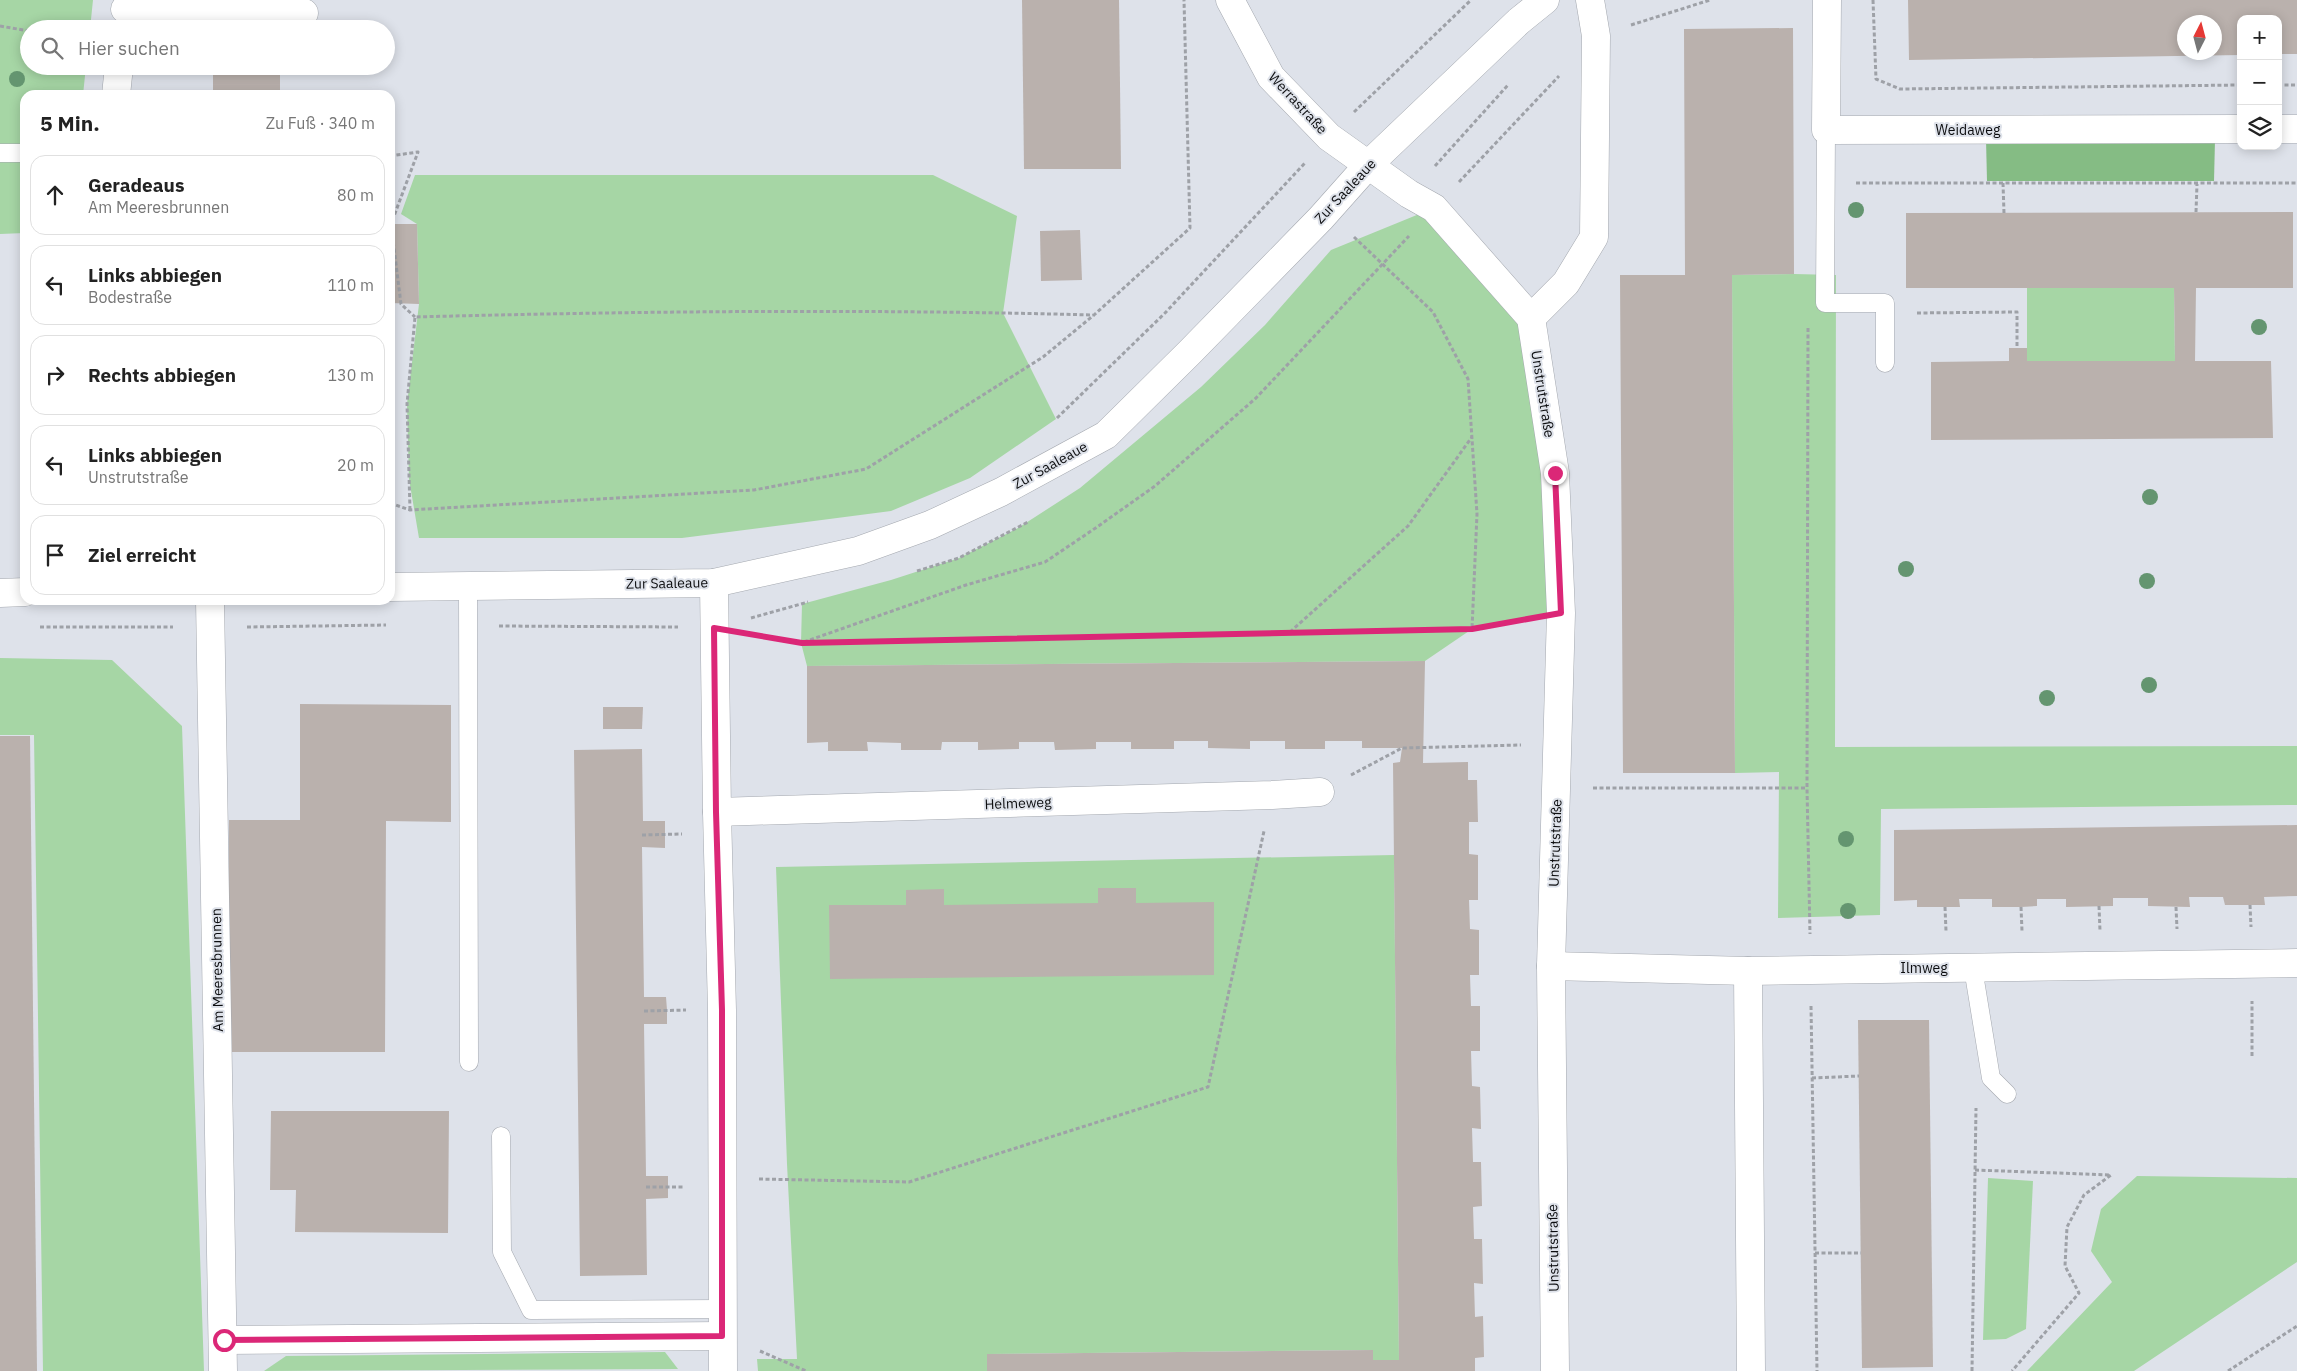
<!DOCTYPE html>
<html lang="de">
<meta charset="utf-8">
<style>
body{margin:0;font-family:"IBM Plex Sans",sans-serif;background:#f6f6f6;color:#222}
.controls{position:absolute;right:15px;top:15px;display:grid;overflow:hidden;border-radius:10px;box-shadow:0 2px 12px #0003}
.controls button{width:45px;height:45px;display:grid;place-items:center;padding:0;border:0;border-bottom:1px solid #e0e0e0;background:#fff;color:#222;font:25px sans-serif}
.compass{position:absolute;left:2177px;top:15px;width:45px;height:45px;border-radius:50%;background:#fff;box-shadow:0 2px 12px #0003;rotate:6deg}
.stop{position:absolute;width:15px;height:15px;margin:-11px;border:4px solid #db2777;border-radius:50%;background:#fff}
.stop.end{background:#db2777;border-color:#fff;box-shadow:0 1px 5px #0008}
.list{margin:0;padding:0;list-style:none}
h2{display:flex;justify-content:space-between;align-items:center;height:65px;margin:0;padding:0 20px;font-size:21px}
h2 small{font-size:16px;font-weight:400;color:#767676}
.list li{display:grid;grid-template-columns:32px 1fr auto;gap:15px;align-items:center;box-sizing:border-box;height:80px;margin:0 10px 10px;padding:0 10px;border:1px solid #e0e0e0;border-radius:15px}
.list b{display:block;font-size:19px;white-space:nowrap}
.list p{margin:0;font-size:16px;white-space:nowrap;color:#767676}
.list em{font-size:16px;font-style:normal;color:#767676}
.icon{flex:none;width:28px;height:28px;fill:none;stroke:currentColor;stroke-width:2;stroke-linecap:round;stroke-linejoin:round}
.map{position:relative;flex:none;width:2297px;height:1371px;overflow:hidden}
.search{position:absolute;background:#fff;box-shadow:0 2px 12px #0003;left:20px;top:20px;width:375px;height:55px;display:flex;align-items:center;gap:12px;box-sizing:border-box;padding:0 18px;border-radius:28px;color:#767676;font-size:19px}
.panel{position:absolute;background:#fff;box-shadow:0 2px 12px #0003;left:20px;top:90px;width:375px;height:515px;border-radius:15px}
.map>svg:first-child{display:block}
.green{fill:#a6d6a5}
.forest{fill:#85bc84}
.building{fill:#bab1ad;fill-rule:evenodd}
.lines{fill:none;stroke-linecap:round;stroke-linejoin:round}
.lane-casing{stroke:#a4a8af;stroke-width:19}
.street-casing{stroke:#a4a8af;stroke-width:29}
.secondary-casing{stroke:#a4a8af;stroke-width:29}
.path{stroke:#9ea1a7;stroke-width:3;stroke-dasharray:4 2.5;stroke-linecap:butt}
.lane{stroke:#fff;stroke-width:18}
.street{stroke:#fff;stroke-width:28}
.secondary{stroke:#fff;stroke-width:28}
.tree{fill:#649570}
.route{stroke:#db2777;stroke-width:6}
.labels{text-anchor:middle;stroke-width:4;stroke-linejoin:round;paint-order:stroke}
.street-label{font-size:14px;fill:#0c0d0f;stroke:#dee2ea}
</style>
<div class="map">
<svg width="2297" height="1371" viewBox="0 0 2297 1371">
<rect width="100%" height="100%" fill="#dee2ea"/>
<g class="green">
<path d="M0,0H93L90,29H29V66H86L83,95H25V233L0,234Z"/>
<path d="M415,175H933L1017,216L1003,313L1056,419L970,478L891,511L682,538H419L409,479L407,404L419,304L417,224L401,214Z"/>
<path d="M1434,208L1531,318L1561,613L1472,629L1425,661L807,666L801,643L802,604L891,580L959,558L1018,528L1080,488L1201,387L1265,325L1331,250Z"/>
<path d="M1794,274L1836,275L1835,747L2297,746V805L1881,809L1880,915L1778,918L1779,772L1735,773L1732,275Z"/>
<path d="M2027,288H2174L2175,361H2027Z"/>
<path d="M0,658L112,660L182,726L204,1371H43L34,735H0Z"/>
<path d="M1394,855L1399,1360H1373V1350L987,1354V1371H758L757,1359H797L787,1164L776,867Z"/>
<path d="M2137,1176L2297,1178V1262L2134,1371H2027L2112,1282L2091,1251L2101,1209Z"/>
<path d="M1988,1178L2033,1181L2026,1329L2006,1339L1983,1340Z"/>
<path d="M665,1352L678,1369L264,1371L286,1356Z"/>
</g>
<path class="forest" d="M1986,139L2215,140L2214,181H1987Z"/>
<g class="building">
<path d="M1022,0H1119L1121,169H1024Z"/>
<path d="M1908,0H2297V54H2278V19H2241V55L1909,60ZM2184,22H2214V52H2184Z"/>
<path d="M1793,28L1794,274L1732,275L1735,773H1623L1620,275H1685L1684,29Z"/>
<rect x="213" y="66" width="67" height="29"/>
<path d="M2293,212V288H2196L2195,361H2271L2273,438L1931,440V362L2009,361V348H2027V361H2175L2174,288H1906V213Z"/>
<path d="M390,224H417L419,304L390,303Z"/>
<path d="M1080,230L1082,280L1041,281L1040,231Z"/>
<path d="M1425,661L1423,763L1468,762V780H1477L1478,822H1469V854L1478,855V900H1469L1470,929L1479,930V975H1470L1471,1006H1480V1051H1471L1472,1086L1480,1087L1481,1129L1472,1128L1473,1162H1481L1482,1206L1473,1207L1474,1239H1482L1483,1284L1474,1283L1475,1317L1483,1316L1484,1357L1475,1358V1371H987V1354L1373,1350V1360H1399L1393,763L1400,762L1402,748H1362V741H1325V749H1285V741H1250V749L1208,748V741H1174V749H1131V742H1096V749L1055,750L1054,742H1019V749L978,750V742H942L941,750H901V743L867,742L868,751H828V742L807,743V666Z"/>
<path d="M300,704L451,705V822L386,821L385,1052H229V820H300Z"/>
<path d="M603,707H643L642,729H603Z"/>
<path d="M0,736H30L37,1371H0Z"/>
<path d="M642,749L643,821H665V848L642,847L644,997H666L667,1010V1024H644L646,1176H668V1198L646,1199L647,1275L580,1276L574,750Z"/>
<path d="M2297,825V896L2264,897L2265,905H2225L2223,897H2189L2190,907L2148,906V898H2113V906L2066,907V899H2037V906L2021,907H1992V899H1959L1960,907H1917V900L1894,901V830Z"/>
<path d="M1098,888H1136V903L1214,902V975L830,979L829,905H906V890L944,889V905L1098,903Z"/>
<path d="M1858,1020H1929L1933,1367L1862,1368Z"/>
<path d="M271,1111H449L448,1233L295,1232L296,1190H270Z"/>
</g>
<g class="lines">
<g class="lane-casing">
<g id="lane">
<path d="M1826,130L1825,303H1885V363"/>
<path d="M0,153H25"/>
<path d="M468,586L469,1062"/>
<path d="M1973,968L1991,1078L2007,1094"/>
<path d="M501,1136L502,1252L531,1310L722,1309"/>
</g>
</g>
<g class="street-casing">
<g id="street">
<path d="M1230,0L1271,77L1329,137L1409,194L1434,208L1531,318L1555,473L1561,613L1551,966L1555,1371"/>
<path d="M1827,0L1826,130L2241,129"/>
<path d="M125,9L304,13"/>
<path d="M116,95L119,66"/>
<path d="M2278,129H2297"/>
<path d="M1531,318L1566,283L1594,237L1596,36L1590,0"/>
<path d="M714,583L717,812L722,1010L723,1371"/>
<path d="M210,600L223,1371"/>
<path d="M717,812L1272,795L1320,792"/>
<path d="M1551,966L1748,971L2297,963"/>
<path d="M1748,971L1751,1371"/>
<path d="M223,1340L722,1336"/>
</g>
</g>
<g class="secondary-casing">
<g id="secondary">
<path d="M390,587L714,583L858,551L930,525L1001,492L1106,435L1190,352L1321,218L1369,164L1519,21L1545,0"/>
<path d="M0,593L25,592"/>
</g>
</g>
<g class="path">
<path d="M1873,0L1876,79L1900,89L2241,85"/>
<path d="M1631,25L1710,0"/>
<path d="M0,26L29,31"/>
<path d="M2278,85H2297"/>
<path d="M1354,112L1471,0"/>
<path d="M390,156L418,152L391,224L401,304L415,317"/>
<path d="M1435,166L1508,85"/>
<path d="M1459,182L1559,76"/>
<path d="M1856,183H2297"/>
<path d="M2003,183L2004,213"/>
<path d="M2196,212L2197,184"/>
<path d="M1354,237L1433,312L1468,379L1477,514L1472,629"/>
<path d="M1917,313L2017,312V348"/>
<path d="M1808,328L1807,788L1810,934"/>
<path d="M1057,418L1165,313L1305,163"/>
<path d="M390,503L410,510L754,490L866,469L1043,357L1094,315L1190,228L1184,0"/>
<path d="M410,510L407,404L415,317C641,311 867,309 1093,315"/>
<path d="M917,571L959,558L1028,522"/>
<path d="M751,618L808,602"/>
<path d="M499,626L678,627"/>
<path d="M40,627H173"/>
<path d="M247,627L386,625"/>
<path d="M1290,632L1408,526L1472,437"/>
<path d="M751,634L801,643L1472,629L1523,620"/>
<path d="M804,642L966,585L1045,562L1097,527L1155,486L1256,398L1409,236"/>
<path d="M1351,775L1402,748L1521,745"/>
<path d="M1593,788H1807"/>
<path d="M642,835L682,834"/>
<path d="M2250,905L2251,927"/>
<path d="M2099,906L2100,931"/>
<path d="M1945,907L1946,931"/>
<path d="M2021,907L2022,931"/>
<path d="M2176,907L2177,929"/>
<path d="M1811,1006L1817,1371"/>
<path d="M644,1011L686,1010"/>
<path d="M2252,1056V1001"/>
<path d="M1812,1078L1859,1076"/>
<path d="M1975,1170L2111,1175L2084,1195L2067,1227L2065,1266L2079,1293L2012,1371"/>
<path d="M759,1179L909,1182L1208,1087L1264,831"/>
<path d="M646,1187H685"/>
<path d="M1815,1253H1861"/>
<path d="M760,1351L806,1371"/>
<path d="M1972,1371L1976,1108"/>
<path d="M2228,1371L2297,1326"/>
</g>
<use href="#lane" class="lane"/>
<use href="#street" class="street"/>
<use href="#secondary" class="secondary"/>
</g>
<g class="tree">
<circle cx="17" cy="79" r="8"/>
<circle cx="1856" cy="210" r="8"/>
<circle cx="2259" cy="327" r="8"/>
<circle cx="2150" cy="497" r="8"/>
<circle cx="1906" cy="569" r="8"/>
<circle cx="2147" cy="581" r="8"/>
<circle cx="2149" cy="685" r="8"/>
<circle cx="2047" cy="698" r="8"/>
<circle cx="1846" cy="839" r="8"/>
<circle cx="1848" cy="911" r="8"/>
</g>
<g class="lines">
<path class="route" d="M224,1340L722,1336V1010L716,812L714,628L802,643L1472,629L1561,613L1555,473"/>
</g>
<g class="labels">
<g class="street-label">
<text transform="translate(1298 103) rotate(47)" y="5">Werrastraße</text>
<text x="1968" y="135">Weidaweg</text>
<text transform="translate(1345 191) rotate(-47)" y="5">Zur Saaleaue</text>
<text transform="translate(1543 394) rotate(81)" y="5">Unstrutstraße</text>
<text transform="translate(1050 465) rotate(-29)" y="5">Zur Saaleaue</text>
<text transform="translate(667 583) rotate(-1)" y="5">Zur Saaleaue</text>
<text transform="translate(1018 803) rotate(-2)" y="5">Helmeweg</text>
<text transform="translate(1555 843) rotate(-88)" y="5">Unstrutstraße</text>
<text x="1924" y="973">Ilmweg</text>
<text transform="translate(217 970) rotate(-91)" y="5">Am Meeresbrunnen</text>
<text transform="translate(1553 1248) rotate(-91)" y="5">Unstrutstraße</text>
</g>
</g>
</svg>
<div class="controls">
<button>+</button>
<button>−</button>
<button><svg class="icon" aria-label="layers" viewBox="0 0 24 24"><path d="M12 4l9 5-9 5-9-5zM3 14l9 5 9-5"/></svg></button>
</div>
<svg class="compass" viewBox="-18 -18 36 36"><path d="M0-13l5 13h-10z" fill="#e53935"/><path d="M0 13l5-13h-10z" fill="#767676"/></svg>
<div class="stop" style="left:224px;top:1340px"></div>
<div class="stop end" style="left:1555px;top:473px"></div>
<div class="search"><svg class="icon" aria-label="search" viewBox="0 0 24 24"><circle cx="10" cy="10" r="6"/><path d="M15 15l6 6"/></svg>Hier suchen</div>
<section class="panel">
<h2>5 Min.<small>Zu Fuß · 340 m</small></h2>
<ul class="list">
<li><svg class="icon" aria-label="ahead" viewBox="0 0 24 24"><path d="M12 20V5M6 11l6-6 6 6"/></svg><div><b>Geradeaus</b><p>Am Meeresbrunnen</p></div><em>80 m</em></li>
<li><svg class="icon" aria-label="left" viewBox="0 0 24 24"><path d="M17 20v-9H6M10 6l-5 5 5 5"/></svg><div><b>Links abbiegen</b><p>Bodestraße</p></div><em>110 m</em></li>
<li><svg class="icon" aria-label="right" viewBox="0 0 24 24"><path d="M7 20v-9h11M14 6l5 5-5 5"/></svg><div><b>Rechts abbiegen</b></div><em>130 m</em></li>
<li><svg class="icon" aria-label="left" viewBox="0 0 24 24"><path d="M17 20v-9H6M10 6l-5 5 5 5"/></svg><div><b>Links abbiegen</b><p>Unstrutstraße</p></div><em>20 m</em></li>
<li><svg class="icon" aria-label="arrive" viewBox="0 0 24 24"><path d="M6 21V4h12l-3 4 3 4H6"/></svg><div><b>Ziel erreicht</b></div></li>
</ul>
</section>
</div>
